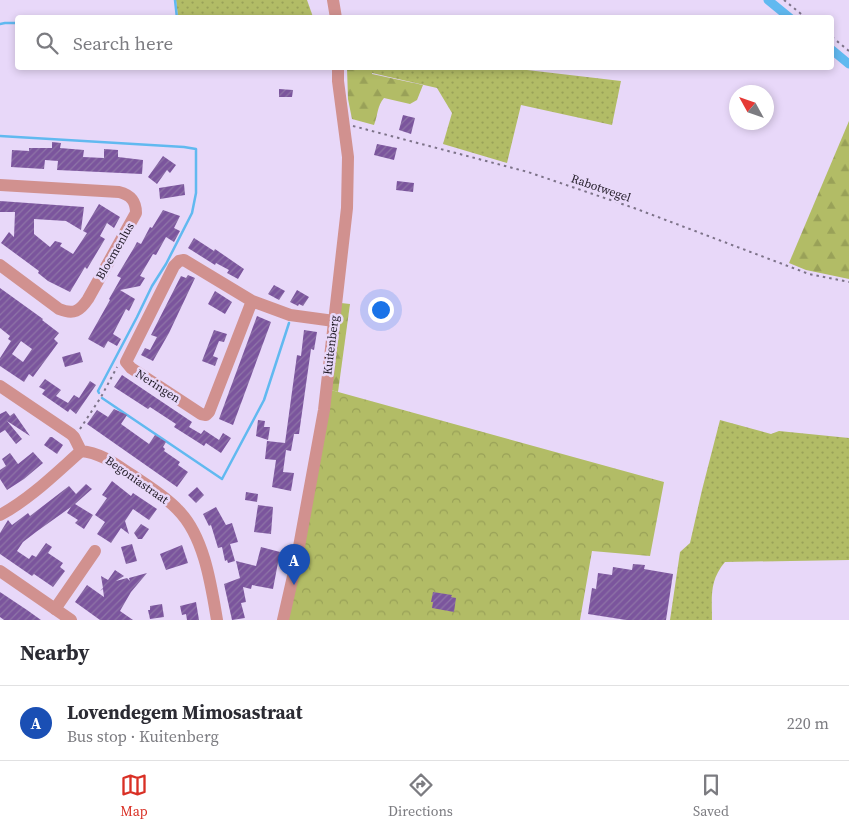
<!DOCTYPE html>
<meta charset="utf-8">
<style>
body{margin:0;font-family:"Source Serif 4",serif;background:#f2f2f3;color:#2b2b33}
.compass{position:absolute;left:729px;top:85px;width:45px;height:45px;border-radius:50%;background:#fff;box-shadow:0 2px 8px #0003;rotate:310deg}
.you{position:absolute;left:380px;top:309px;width:18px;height:18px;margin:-12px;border:4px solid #fff;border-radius:50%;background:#1a73e8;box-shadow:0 0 0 8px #1a73e833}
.badge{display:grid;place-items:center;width:32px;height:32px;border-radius:50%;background:#d93025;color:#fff;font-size:16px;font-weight:700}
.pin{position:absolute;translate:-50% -41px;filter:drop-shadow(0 1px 2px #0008)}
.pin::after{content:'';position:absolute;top:26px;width:18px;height:15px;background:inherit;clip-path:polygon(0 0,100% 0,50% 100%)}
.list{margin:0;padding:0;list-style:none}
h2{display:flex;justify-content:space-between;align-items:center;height:65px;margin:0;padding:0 20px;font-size:21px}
h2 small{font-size:16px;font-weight:400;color:#7c7c81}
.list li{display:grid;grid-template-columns:32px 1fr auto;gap:15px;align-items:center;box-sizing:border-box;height:75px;padding:0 20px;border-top:1px solid #e1e1e2}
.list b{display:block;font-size:19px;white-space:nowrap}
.list p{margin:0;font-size:16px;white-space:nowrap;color:#7c7c81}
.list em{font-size:16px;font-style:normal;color:#7c7c81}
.icon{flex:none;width:28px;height:28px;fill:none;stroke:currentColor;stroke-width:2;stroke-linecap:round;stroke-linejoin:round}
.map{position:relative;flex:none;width:849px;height:620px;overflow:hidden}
.search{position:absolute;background:#fff;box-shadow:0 2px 8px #0003;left:15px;right:15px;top:15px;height:55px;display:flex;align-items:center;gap:12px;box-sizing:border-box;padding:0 18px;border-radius:5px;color:#7c7c81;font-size:19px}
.sheet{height:140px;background:#fff}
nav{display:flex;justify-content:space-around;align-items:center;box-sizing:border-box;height:70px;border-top:1px solid #e1e1e2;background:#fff;font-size:14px;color:#7c7c81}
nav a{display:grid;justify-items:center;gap:2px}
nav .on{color:#d93025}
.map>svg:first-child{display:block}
.grass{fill:url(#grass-dots)}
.forest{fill:url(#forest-firs)}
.park{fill:url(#park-crowns)}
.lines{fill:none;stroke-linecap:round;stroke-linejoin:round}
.stream{stroke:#61b9f0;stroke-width:2.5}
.canal{stroke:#61b9f0;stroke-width:9}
.building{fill:url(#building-hatch);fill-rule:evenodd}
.path{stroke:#7d7389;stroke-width:2;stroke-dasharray:2.5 4;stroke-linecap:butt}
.minor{stroke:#d1918f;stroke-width:12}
.labels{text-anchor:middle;stroke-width:5;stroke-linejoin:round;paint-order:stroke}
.street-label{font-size:12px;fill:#211b27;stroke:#e8d8f9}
</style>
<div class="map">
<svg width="849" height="620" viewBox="0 0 849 620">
<defs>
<pattern id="grass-dots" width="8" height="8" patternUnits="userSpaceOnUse" patternTransform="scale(1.25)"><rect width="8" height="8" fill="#b2bc66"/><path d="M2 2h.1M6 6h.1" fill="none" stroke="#99a158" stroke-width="1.8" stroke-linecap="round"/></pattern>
<pattern id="forest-firs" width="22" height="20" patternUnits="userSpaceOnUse" patternTransform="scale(1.25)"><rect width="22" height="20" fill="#b2bc66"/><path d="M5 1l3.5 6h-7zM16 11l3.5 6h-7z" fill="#99a158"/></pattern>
<pattern id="park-crowns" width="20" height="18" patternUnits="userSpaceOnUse" patternTransform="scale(1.25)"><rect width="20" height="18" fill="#b2bc66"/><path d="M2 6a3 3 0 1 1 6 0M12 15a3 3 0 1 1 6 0" fill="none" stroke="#99a158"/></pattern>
<pattern id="building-hatch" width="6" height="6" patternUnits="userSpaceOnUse" patternTransform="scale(1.25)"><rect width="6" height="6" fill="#7b559d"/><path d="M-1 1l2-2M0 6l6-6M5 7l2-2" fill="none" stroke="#8e74a7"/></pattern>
</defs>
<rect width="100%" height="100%" fill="#e8d8f9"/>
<g class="grass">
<path d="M176,0H307L313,17H178Z"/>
<path d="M372,68H510L621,81L612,125L521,105L507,163L443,144L452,113L437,88L372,73Z"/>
<path d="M720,420L771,434L779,431L849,438V560L725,562C709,581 712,597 712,620H670L680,552L690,543L702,490Z"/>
</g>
<g class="forest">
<path d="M347,68H372V74L423,85L417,100L410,104L384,98C377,106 378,115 374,125L352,119L348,99Z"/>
<path d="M849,121V279L806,270L789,263Z"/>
<path d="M341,303L350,304L338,392L331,390Z"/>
</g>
<path class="park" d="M331,390L664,482L650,556L592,551L580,620H288Z"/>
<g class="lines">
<g class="stream">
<path d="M175,0L177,18"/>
<path d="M0,24L5,23H18"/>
<path d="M0,136L184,147L196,149V193L192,213L166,264L152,286L137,317L98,391L99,393"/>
<path d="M102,398L222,479L264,400L289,323"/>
</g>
<g class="canal">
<path d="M768,0L790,18"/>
<path d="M832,50L849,64"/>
</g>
</g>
<g class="building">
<path d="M279,89L293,90L292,97H279Z"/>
<path d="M403,115L415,118L411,134L399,130Z"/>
<path d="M52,142L61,143L60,148L84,150L83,157L104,158V149L118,150V157L143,160L142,174L57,170L58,161L45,160L44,169L11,167L12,150L29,151V148H52Z"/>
<path d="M377,144L397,148L394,160L374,155Z"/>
<path d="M163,156L176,165L170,173L167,170L157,184L148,177Z"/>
<path d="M397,181L414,183L413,192L396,190Z"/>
<path d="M184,184L185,195L160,199L159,188Z"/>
<path d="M0,201L84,207L81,230L66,221L34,219V234L50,247L55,241L62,243L60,246L73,254L87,233L83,231L99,204L120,217L114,228L107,223L100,236L105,239L87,269L85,267L70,292L48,281L38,273L39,271L1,243L9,232L14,237L15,212H0Z"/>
<path d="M163,210L180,216L174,228L180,231L174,242L166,237L156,255L153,254L140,276L145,278L140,286L120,290L135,299L129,311L126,309L113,334L121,339L117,346L108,341L104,348L88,339L110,300L109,299L121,278L117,276L135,246L137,242L141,244L150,227L152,228Z"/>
<path d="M194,238L214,251L215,249L244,269L238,279L227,273L229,270L216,263L215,265L188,248Z"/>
<path d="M188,275L195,278L169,333L153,361L141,355L145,348L150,350L157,337L151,335L181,276L186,278Z"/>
<path d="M274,285L285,291L279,300L268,294Z"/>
<path d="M0,288L43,319L42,320L59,333L54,339L58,343L33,377L29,374L24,382L0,366V358L11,341L8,339L10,336L0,328ZM21,341L32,349L23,362L12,354Z"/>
<path d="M297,290L309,297L303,306L299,304L298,306L290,302Z"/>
<path d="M215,291L232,302L225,314L208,304Z"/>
<path d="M257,316L271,322L233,425L219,419Z"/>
<path d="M214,330L227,334L224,342L219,341L213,356L218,358L215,366L202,361Z"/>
<path d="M304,330L317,332L314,350L311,349L299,434H294L291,451L286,450L283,472L294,473L291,491L272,487L276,460L265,459L267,441L285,443L297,355L301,356Z"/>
<path d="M80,352L83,362L65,367L62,357Z"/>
<path d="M122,375L192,422L189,427L201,434L204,430L219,440L223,433L231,438L221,453L206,443L204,446L174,427L176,424L150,407L148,409L114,387Z"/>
<path d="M45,379L61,390L56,396L68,403L74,395L79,398L90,381L96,385L76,414L70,409L68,412L42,394L45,390L39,387Z"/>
<path d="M114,409L127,415L121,424L149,444L155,435L166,442L163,447L165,449L164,451L180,462L178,465L188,472L177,487L87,424L97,410L108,417Z"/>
<path d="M6,411L10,416L14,413L30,436L7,421L22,439L16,444L5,430L0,433V414Z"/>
<path d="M258,420L265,421L264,427H270L268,440L256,436Z"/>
<path d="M50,437H52L63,445L57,454L44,445Z"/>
<path d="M33,452L43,463L24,479L7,490L0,479V470L6,466L2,459L10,453L18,464Z"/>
<path d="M112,481L131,496L133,493L157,509L149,520L133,509L125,521L129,534L121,528L111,543L97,534L105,522L95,515L107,498L102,495Z"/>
<path d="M86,484L92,489L75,504L93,515L84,529L75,523L78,520L67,513L71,507L36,532L23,542L17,551L29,559L32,555L36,557L46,543L52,547L48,553L63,563L60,567L65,571L53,587L34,574L32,576L0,554V533L8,520L12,525L28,513L30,516L69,486L76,494Z"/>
<path d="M197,487L204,495L196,503L188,495Z"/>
<path d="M246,492L258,494L257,502L245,500Z"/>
<path d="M258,505L273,507L271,534L254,532Z"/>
<path d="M216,507L226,525L232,523L238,542L230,544L235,561L228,563L227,560L225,561L222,547L218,548L211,525L209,526L203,514Z"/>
<path d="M141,524L149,529L142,539H138L134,533Z"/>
<path d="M132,544L137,561L126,564L121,547Z"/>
<path d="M182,545L188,563L166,570L160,554Z"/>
<path d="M261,547L280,552L273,589L252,585L251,589L243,587L246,602L241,603L245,618L232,620L224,584L240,578L236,561L256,566Z"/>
<path d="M633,564L645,565L644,569L673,574L666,620H626L588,614L592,588L596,589L598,573L612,575L613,567L632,570Z"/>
<path d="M115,570L124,576L116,581L127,578L130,581L129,578L147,573L131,592L120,611L133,620H100L75,602L87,585L104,597L103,589L100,591L103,588L101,576L108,580Z"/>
<path d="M0,592L27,610L41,620H4L0,617Z"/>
<path d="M433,592L452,595L451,597L456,598L454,612L432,608L433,602H431Z"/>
<path d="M196,602L199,620H187L186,614L182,615L180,606Z"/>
<path d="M162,604L164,617L150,619L148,610H150V606Z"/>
</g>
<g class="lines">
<g class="path">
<path d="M784,0L806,18"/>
<path d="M832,37L849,51"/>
<path d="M353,126L528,172L634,208L809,274L849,282"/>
<path d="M80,429L101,397L117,367"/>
</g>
<g class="minor">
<path d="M333,0L336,18"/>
<path d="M0,185L119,192C131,195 136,201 136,213L88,299C80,311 74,315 59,309L0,265"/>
<path d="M252,301L209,412L206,415L201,414L131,368L126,362L174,266L179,261L184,260L252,301L290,315L334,321"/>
<path d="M0,386L71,434L74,437L81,451C101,453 115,464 132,475C148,486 165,496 178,510C204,536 211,584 217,620"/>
<path d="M0,515C30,499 55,474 81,451"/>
<path d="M0,571L71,620"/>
<path d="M55,609L95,551"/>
<path d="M283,620L296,563L324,410L347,208L348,157L338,81V68"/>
</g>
</g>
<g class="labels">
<g class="street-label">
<text transform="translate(601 188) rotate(19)" y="4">Rabotwegel</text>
<text transform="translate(115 251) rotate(-60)" y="4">Bloemenlus</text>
<text transform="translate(331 345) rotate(-83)" y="4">Kuitenberg</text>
<text transform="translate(158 386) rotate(33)" y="4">Neringen</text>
<text transform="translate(137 480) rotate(35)" y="4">Begoniastraat</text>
</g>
</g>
</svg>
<svg class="compass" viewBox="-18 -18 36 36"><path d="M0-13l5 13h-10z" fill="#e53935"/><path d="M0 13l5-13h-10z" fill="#7c7c81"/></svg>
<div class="you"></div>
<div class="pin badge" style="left:294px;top:585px;background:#1a4fb4">A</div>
<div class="search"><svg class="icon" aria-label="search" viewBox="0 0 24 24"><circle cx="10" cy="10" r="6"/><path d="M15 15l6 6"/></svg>Search here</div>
</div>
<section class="sheet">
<h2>Nearby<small></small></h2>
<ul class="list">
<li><span class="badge" style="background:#1a4fb4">A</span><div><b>Lovendegem Mimosastraat</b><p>Bus stop · Kuitenberg</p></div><em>220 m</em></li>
</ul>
</section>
<nav>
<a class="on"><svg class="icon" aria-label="map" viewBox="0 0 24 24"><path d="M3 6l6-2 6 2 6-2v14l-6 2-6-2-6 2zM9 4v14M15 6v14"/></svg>Map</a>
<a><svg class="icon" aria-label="directions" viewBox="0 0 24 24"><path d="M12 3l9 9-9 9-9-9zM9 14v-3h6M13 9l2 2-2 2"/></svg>Directions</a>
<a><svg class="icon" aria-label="saved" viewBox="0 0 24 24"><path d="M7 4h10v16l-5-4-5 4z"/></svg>Saved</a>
</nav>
